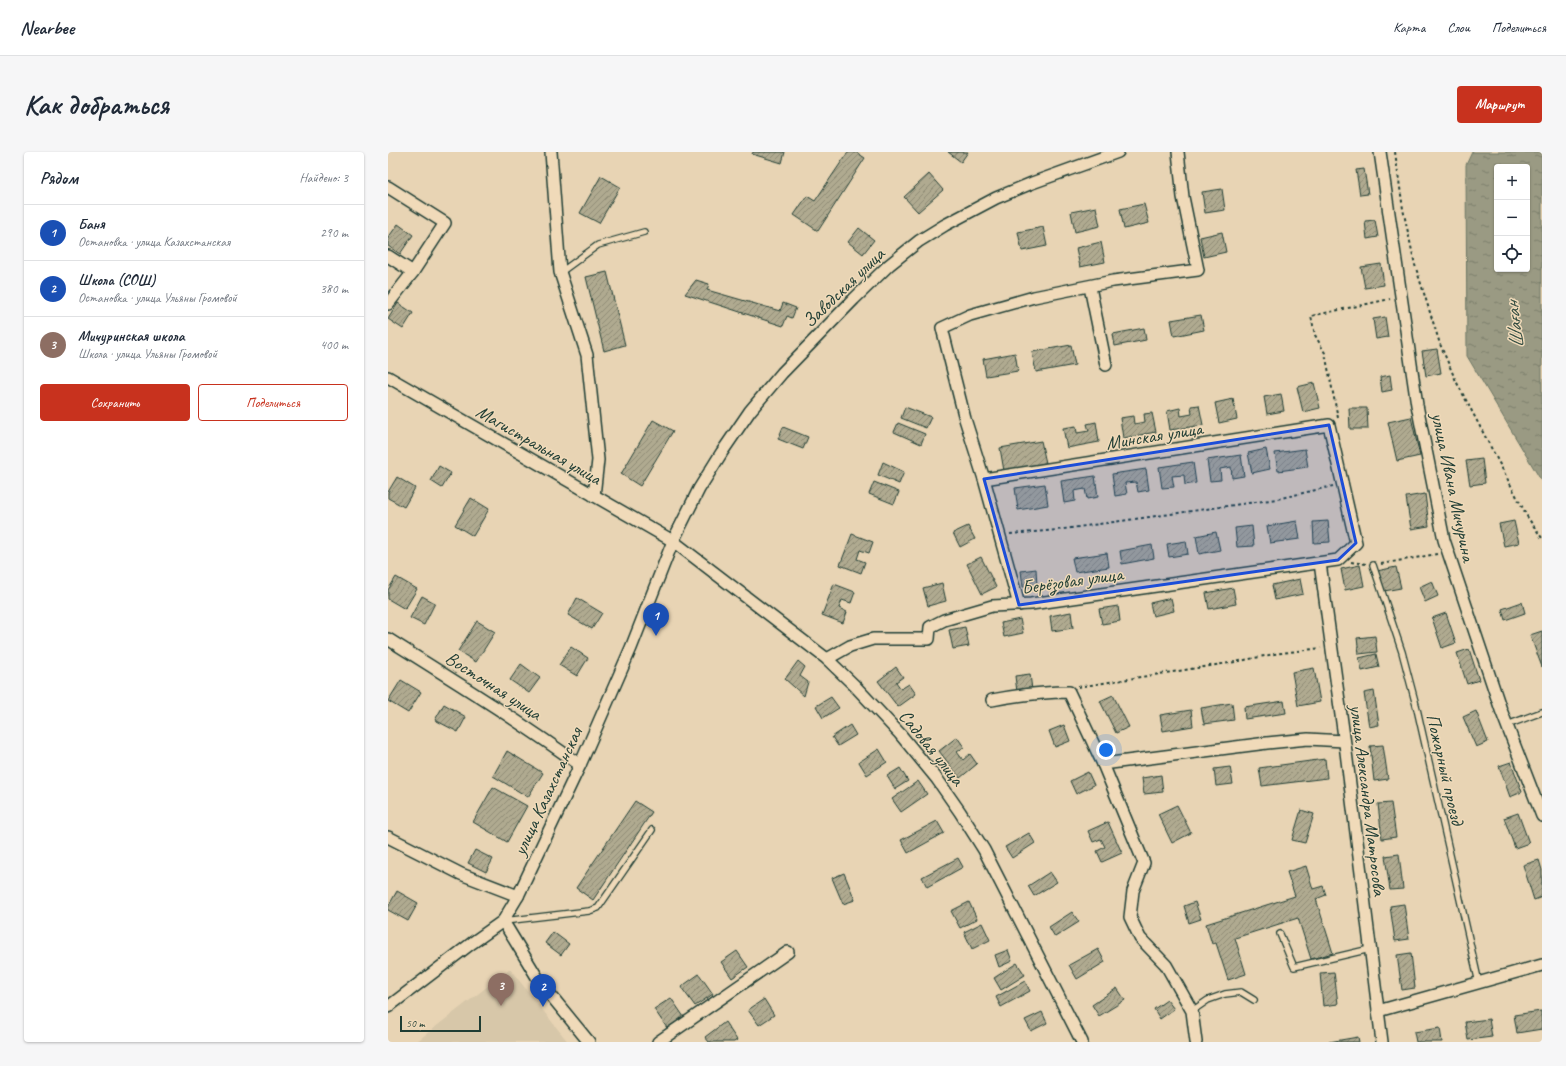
<!DOCTYPE html>
<html lang="ru">
<meta charset="utf-8">
<style>
body{margin:0;font-family:Caveat,sans-serif;background:#f6f6f7;color:#1f2937}
.controls{position:absolute;right:12px;top:12px;display:grid;overflow:hidden;border-radius:4px;box-shadow:0 1px 3px #0004}
.controls button{width:36px;height:36px;display:grid;place-items:center;padding:0;border:0;border-bottom:1px solid #e0e1e3;background:#fff;color:#1f2937;font:20px sans-serif}
.scale{position:absolute;left:12px;bottom:10px;width:81px;box-sizing:border-box;padding-left:4px;border:2px solid #1f3d34;border-top:0;font-size:11px;line-height:14px;white-space:nowrap;color:#1f3d34;-webkit-text-stroke:3px #f0dab9;paint-order:stroke}
.you{position:absolute;left:718px;top:598px;width:14px;height:14px;margin:-10px;border:3px solid #fff;border-radius:50%;background:#1a73e8;box-shadow:0 0 0 6px #1a73e833}
.badge{display:grid;place-items:center;width:26px;height:26px;border-radius:50%;background:#c8321e;color:#fff;font-size:13px;font-weight:700}
.pin{position:absolute;translate:-50% -33px;filter:drop-shadow(0 1px 2px #0008)}
.pin::after{content:'';position:absolute;top:21px;width:14px;height:12px;background:inherit;clip-path:polygon(0 0,100% 0,50% 100%)}
.list{margin:0;padding:0;list-style:none}
h2{display:flex;justify-content:space-between;align-items:center;height:52px;margin:0;padding:0 16px;font-size:17px}
h2 small{font-size:13px;font-weight:400;color:#747a83}
.list li{display:grid;grid-template-columns:26px 1fr auto;gap:12px;align-items:center;box-sizing:border-box;height:56px;padding:0 16px;border-top:1px solid #e0e1e3}
.list b{display:block;font-size:15px;white-space:nowrap}
.list p{margin:0;font-size:13px;white-space:nowrap;color:#747a83}
.list em{font-size:13px;font-style:normal;color:#747a83}
.actions{display:flex;gap:8px;padding:12px 16px}
.actions a{flex:1;padding:9px 0;border:1px solid #c8321e;border-radius:4px;text-align:center;font-size:14px;color:#c8321e}
.actions .main{background:#c8321e;color:#fff}
.icon{flex:none;width:22px;height:22px;fill:none;stroke:currentColor;stroke-width:2;stroke-linecap:round;stroke-linejoin:round}
.map{position:relative;flex:none;width:1154px;height:890px;overflow:hidden;border-radius:4px}
header{display:flex;align-items:center;gap:24px;box-sizing:border-box;height:56px;padding:0 20px;background:#fff;border-bottom:1px solid #e0e1e3}
header strong{font-size:19px}
nav{display:flex;gap:22px;margin-inline-start:auto;font-size:14px}
.intro{display:flex;align-items:center;justify-content:space-between;box-sizing:border-box;height:96px;padding:0 24px}
h1{margin:0;font-size:28px}
.button{padding:10px 18px;border-radius:4px;background:#c8321e;color:#fff;font-size:14px;font-weight:700}
main{display:flex;gap:24px;padding:0 24px}
aside{flex:1;background:#fff;border-radius:4px;box-shadow:0 1px 3px #0004}
.map>svg:first-child{display:block}
.built{fill:#d7c7a9}
.water{fill:url(#water-ripples);stroke:#697563;fill-rule:evenodd}
.building{fill:url(#building-hatch);stroke:#1f3d34}
.lines{fill:none;stroke-linecap:round;stroke-linejoin:round}
.lane-casing{stroke:#1f3d34;stroke-width:8}
.street-casing{stroke:#1f3d34;stroke-width:14}
.path{stroke:#1f3d34;stroke-width:2;stroke-dasharray:3 3;stroke-linecap:butt}
.lane{stroke:#f0dab9;stroke-width:5.5}
.street{stroke:#f0dab9;stroke-width:11}
.marked{fill:#1d4ed8;fill-opacity:0.2;stroke:#1d4ed8;stroke-width:3;stroke-linejoin:round}
.labels{text-anchor:middle;stroke-width:3;stroke-linejoin:round;paint-order:stroke}
.street-label{font-size:19px;fill:#1f3d34;stroke:#f0dab9}
.water-label{font-size:20px;font-style:italic;fill:#314b40;stroke:#f0dab9}
</style>
<header>
<strong>Nearbee</strong>
<nav><a>Карта</a><a>Слои</a><a>Поделиться</a></nav>
</header>
<div class="intro"><h1>Как добраться</h1><a class="button">Маршрут</a></div>
<main>
<aside>
<h2>Рядом<small>Найдено: 3</small></h2>
<ul class="list">
<li><span class="badge" style="background:#1a4fb4">1</span><div><b>Баня</b><p>Остановка · улица Казахстанская</p></div><em>290 m</em></li>
<li><span class="badge" style="background:#1a4fb4">2</span><div><b>Школа (СОШ)</b><p>Остановка · улица Ульяны Громовой</p></div><em>380 m</em></li>
<li><span class="badge" style="background:#8d6e63">3</span><div><b>Мичуринская школа</b><p>Школа · улица Ульяны Громовой</p></div><em>400 m</em></li>
</ul>
<div class="actions"><a class="main">Сохранить</a><a>Поделиться</a></div>
</aside>
<div class="map">
<svg width="1154" height="890" viewBox="0 0 1154 890">
<defs>
<pattern id="water-ripples" width="26" height="14" patternUnits="userSpaceOnUse"><rect width="26" height="14" fill="#9a9a83"/><path d="M2 4q2-2 4 0t4 0M15 11q2-2 4 0t4 0" fill="none" stroke="#7d7f6c"/></pattern>
<pattern id="building-hatch" width="6" height="6" patternUnits="userSpaceOnUse"><rect width="6" height="6" fill="#b0aa90"/><path d="M-1 1l2-2M0 6l6-6M5 7l2-2" fill="none" stroke="#8f8c76"/></pattern>
</defs>
<rect width="100%" height="100%" fill="#e8d4b4"/>
<filter id="ink" filterUnits="userSpaceOnUse"><feTurbulence type="fractalNoise" baseFrequency=".025" numOctaves="2"/><feDisplacementMap in="SourceGraphic" scale="8" xChannelSelector="R" yChannelSelector="G"/><feConvolveMatrix kernelMatrix="1 2 1 2 8 2 1 2 1" color-interpolation-filters="sRGB"/></filter>
<g filter="url(#ink)">
<path class="built" d="M122,817L180,890H28Z"/>
<path class="water" d="M1084,0H1154V330L1079,204L1078,13ZM1109,15H1139V117H1109Z"/>
<g class="building">
<path d="M365,0H397L394,11L364,2Z"/>
<path d="M460,0H468L477,6L430,79L406,63L419,44L427,49Z"/>
<path d="M560,0H580L573,10Z"/>
<path d="M976,17L980,42L972,43L968,18Z"/>
<path d="M541,22L555,38L530,60L516,45Z"/>
<path d="M213,24L232,35L211,71L192,61Z"/>
<path d="M834,37L837,58L817,61L814,40Z"/>
<path d="M756,52L761,71L736,77L732,57Z"/>
<path d="M708,55L712,74L687,80L683,60Z"/>
<path d="M987,68L990,85L979,87L977,69Z"/>
<path d="M10,72L25,83L12,102L0,94V86Z"/>
<path d="M655,75L659,94L634,99L630,80Z"/>
<path d="M471,76L486,88L475,102L460,90Z"/>
<path d="M834,80L838,100L816,105L812,85Z"/>
<path d="M713,90L717,110L692,115L688,96Z"/>
<path d="M993,112L996,133L977,136L973,115Z"/>
<path d="M219,120L237,193L216,199L198,125Z"/>
<path d="M308,128L321,132L319,138L392,159L395,151L408,156L404,166L399,164L395,174L297,142Z"/>
<path d="M10,151L25,161L15,177L0,167Z"/>
<path d="M813,163L816,178L786,184L783,168Z"/>
<path d="M997,165L1000,185L988,187L985,167Z"/>
<path d="M756,176L758,188L727,194L725,182Z"/>
<path d="M683,193L687,213L648,220L644,200Z"/>
<path d="M1049,197L1053,221L1038,224L1034,199Z"/>
<path d="M627,201L630,219L598,224L595,207Z"/>
<path d="M1002,223L1004,238L994,240L992,225Z"/>
<path d="M926,231L932,256L915,260L909,235Z"/>
<path d="M893,242L896,259L879,262L876,245Z"/>
<path d="M845,247L849,267L831,271L827,251Z"/>
<path d="M811,253L815,273L782,278L779,259L792,256L793,264L804,262L803,254Z"/>
<path d="M517,255L543,265L538,276L513,266Z"/>
<path d="M961,256H979L980,277H962Z"/>
<path d="M764,261L768,280L735,286L732,266L745,264L746,272L757,270L756,262Z"/>
<path d="M1023,265L1032,304L1009,309L1000,270Z"/>
<path d="M265,268L285,279L252,334L233,322Z"/>
<path d="M708,270L711,290L679,296L675,276L688,274L689,281L701,279L699,272Z"/>
<path d="M510,271L537,282L533,292L506,280Z"/>
<path d="M395,275L420,285L415,297L390,287Z"/>
<path d="M653,289L658,311L616,319L612,296Z"/>
<path d="M878,297L882,317L864,321L860,301Z"/>
<path d="M917,297L920,315L890,319L887,301Z"/>
<path d="M853,303L856,324L844,326L843,315L832,317L833,328L822,329L819,308Z"/>
<path d="M1094,307L1097,331L1082,333L1078,309Z"/>
<path d="M495,310L516,320L511,332L490,323Z"/>
<path d="M805,310L808,331L797,333L796,323L784,324L786,335L774,336L771,315Z"/>
<path d="M51,314L63,321L54,336L43,329Z"/>
<path d="M758,317L761,338L750,340L748,330L737,331L739,342L727,344L724,322Z"/>
<path d="M707,324L710,345L699,347L697,337L686,339L687,349L676,351L673,329Z"/>
<path d="M9,325L27,336L16,355L0,346V340Z"/>
<path d="M486,330L511,340L506,352L481,342Z"/>
<path d="M657,332L660,353L630,358L627,336Z"/>
<path d="M1037,342L1041,374L1023,377L1018,345Z"/>
<path d="M83,346L101,357L85,384L67,373Z"/>
<path d="M909,369L912,387L882,391L879,374Z"/>
<path d="M940,369L942,390L926,391L925,370Z"/>
<path d="M1126,369L1131,391L1116,394L1111,372Z"/>
<path d="M580,374L587,387L572,395L565,381Z"/>
<path d="M864,374L866,394L849,395L847,376Z"/>
<path d="M828,380L832,398L811,402L808,384Z"/>
<path d="M464,382L485,390L481,401L472,398L469,407L477,410L473,421L452,413Z"/>
<path d="M798,389L800,402L781,405L779,392Z"/>
<path d="M764,393L766,406L734,412L732,399Z"/>
<path d="M719,401L721,415L687,420L684,406Z"/>
<path d="M593,405L608,435L594,442L579,412Z"/>
<path d="M972,413L976,434L957,438L953,417Z"/>
<path d="M1008,415L1013,436L996,439L989,419Z"/>
<path d="M648,417L649,434L635,435L633,419Z"/>
<path d="M8,425L29,437L17,457L0,447V438Z"/>
<path d="M912,427L915,442L887,448L884,433Z"/>
<path d="M1044,429L1050,444L1037,450L1031,435Z"/>
<path d="M554,431L558,449L540,454L535,436Z"/>
<path d="M446,432L467,440L463,451L454,448L451,456L459,460L455,471L434,463Z"/>
<path d="M845,436L848,452L821,457L818,441Z"/>
<path d="M34,444L47,451L36,473L22,466Z"/>
<path d="M189,446L214,461L204,477L180,463Z"/>
<path d="M783,446L786,459L765,464L762,451Z"/>
<path d="M1134,450L1137,461L1117,468L1114,457Z"/>
<path d="M730,454L732,469L714,472L711,457Z"/>
<path d="M683,460L685,476L664,479L662,464Z"/>
<path d="M1058,461L1068,491L1054,496L1044,466Z"/>
<path d="M632,467L635,481L616,485L613,471Z"/>
<path d="M89,469L107,480L88,510L70,499Z"/>
<path d="M577,475L581,494L565,497L561,478Z"/>
<path d="M1154,479V515L1142,483Z"/>
<path d="M987,484L989,500L971,502L969,486Z"/>
<path d="M183,495L200,506L189,524L171,513Z"/>
<path d="M1081,497L1091,528L1079,532L1069,501Z"/>
<path d="M988,502L991,515L974,519L971,506Z"/>
<path d="M410,509L417,515L412,524L420,530L416,544L397,527Z"/>
<path d="M133,512L152,526L141,541L122,528Z"/>
<path d="M508,515L515,525L508,530L513,537L521,532L528,542L510,555L490,529Z"/>
<path d="M926,516L932,550L910,554L904,520Z"/>
<path d="M642,522L644,538L629,540L627,524Z"/>
<path d="M13,528L33,540L20,561L0,549Z"/>
<path d="M986,539L991,573L981,575L976,541Z"/>
<path d="M725,543L741,575L728,581L712,549Z"/>
<path d="M443,545L451,556L435,566L428,554Z"/>
<path d="M896,549L898,561L857,567L856,555Z"/>
<path d="M844,551L846,568L816,572L813,556Z"/>
<path d="M56,552L78,565L70,580L47,568Z"/>
<path d="M803,558L805,574L775,579L772,563Z"/>
<path d="M1088,559L1100,590L1088,595L1075,565Z"/>
<path d="M462,573L468,583L450,594L444,585Z"/>
<path d="M676,573L682,589L667,595L661,579Z"/>
<path d="M569,585L576,595L569,600L575,608L582,602L589,612L572,626L551,599Z"/>
<path d="M995,593L1000,627L986,629L982,594Z"/>
<path d="M491,597L499,610L479,623L471,610Z"/>
<path d="M119,599L155,621L140,645L105,624Z"/>
<path d="M937,607L939,626L874,634L871,616Z"/>
<path d="M1123,610L1134,640L1122,645L1111,614Z"/>
<path d="M842,615L845,632L828,634L826,617Z"/>
<path d="M512,616L520,629L507,637L499,624Z"/>
<path d="M700,620L706,633L688,642L682,629Z"/>
<path d="M773,623L775,640L756,642L754,626Z"/>
<path d="M530,629L539,642L513,660L504,647Z"/>
<path d="M105,635L139,654L119,690L85,670Z"/>
<path d="M247,649L264,660L205,748L188,736Z"/>
<path d="M1003,651L1008,685L994,687L990,652Z"/>
<path d="M789,653L803,681L784,691L770,662Z"/>
<path d="M913,658L926,662L917,691L904,688Z"/>
<path d="M1130,661L1141,691L1127,696L1116,666Z"/>
<path d="M549,669L556,681L520,701L513,688Z"/>
<path d="M720,670L734,701L714,710L709,699L717,695L713,687L705,690L700,679Z"/>
<path d="M641,681L647,691L624,706L617,695Z"/>
<path d="M87,698L105,707L98,720L80,711Z"/>
<path d="M1011,702L1015,737L1002,738L997,704Z"/>
<path d="M570,706L575,715L539,735L534,725Z"/>
<path d="M1151,708L1154,718V745L1146,748L1135,713Z"/>
<path d="M918,714L925,737L935,734L938,743L928,747L945,801L923,807L910,766L847,786L858,822L840,828L828,791L824,792L818,772L907,744L899,720Z"/>
<path d="M662,720L669,730L646,744L640,734Z"/>
<path d="M456,721L467,748L455,752L444,726Z"/>
<path d="M9,739L30,751L20,769L0,758V755Z"/>
<path d="M581,750L589,767L572,776L563,759Z"/>
<path d="M807,750L813,767L801,771L796,754Z"/>
<path d="M1016,752L1021,787L1007,789L1002,754Z"/>
<path d="M684,760L691,770L667,785L661,775Z"/>
<path d="M594,771L602,788L584,797L576,780Z"/>
<path d="M165,780L181,792L173,803L157,791Z"/>
<path d="M710,797L717,810L689,827L681,813Z"/>
<path d="M620,798L624,809L611,815L607,803Z"/>
<path d="M349,799L360,815L344,826L333,810Z"/>
<path d="M1023,801L1027,836L1014,838L1009,803Z"/>
<path d="M629,811L637,823L613,838L606,826Z"/>
<path d="M946,820L950,852L935,854L932,821Z"/>
<path d="M311,822L325,842L307,854L293,835Z"/>
<path d="M637,829L642,839L613,855L608,845Z"/>
<path d="M729,836L737,848L711,864L704,853Z"/>
<path d="M283,846L296,865L279,876L266,857Z"/>
<path d="M376,847L386,863L371,873L360,858Z"/>
<path d="M779,848L786,857L772,867L766,857Z"/>
<path d="M1153,859L1154,877L1129,881L1126,863Z"/>
<path d="M654,860L659,871L643,879L637,868Z"/>
<path d="M1101,867L1104,885L1080,888L1077,870Z"/>
<path d="M337,870L349,888L346,890H321L317,885Z"/>
<path d="M1052,876L1054,890H1028L1026,880Z"/>
<path d="M970,885L971,890H941Z"/>
</g>
<g class="lines">
<g class="lane-casing">
<g id="lane">
<path d="M173,120L210,93L256,80"/>
<path d="M985,413L1014,500L1029,557L1091,831"/>
<path d="M1119,573L1154,560"/>
<path d="M116,769L201,759L210,756L264,678"/>
<path d="M892,782L906,815L982,797"/>
<path d="M804,859L820,848L837,842L853,840L866,848"/>
</g>
</g>
<g class="street-casing">
<g id="street">
<path d="M163,0L172,120L199,203L210,308L206,344"/>
<path d="M992,0L1029,253L1056,388L1113,558L1154,664"/>
<path d="M0,35L57,71L25,120L0,152"/>
<path d="M0,104L25,120"/>
<path d="M702,135L718,213"/>
<path d="M0,225L285,389L439,507L466,533L512,582L549,627L572,660L596,698L694,890"/>
<path d="M932,411L957,592L994,890"/>
<path d="M631,453L596,327L577,267L554,176L582,163L646,145L725,129L810,118L795,45L790,0"/>
<path d="M0,487C65,528 130,568 192,613"/>
<path d="M439,507L462,494L485,487H541L542,475L556,468L604,454L643,452L950,408L968,391L941,273L596,327"/>
<path d="M604,548C630,543 655,540 681,540L715,612L756,711L745,739L742,765L752,786L778,813L804,859L808,890"/>
<path d="M715,612L879,591L920,587L956,589"/>
<path d="M0,685L73,722L130,744"/>
<path d="M115,769L152,830L201,890"/>
<path d="M0,855L84,791L115,769L130,744L192,613L243,496L285,389L311,337L334,300L362,259L394,221L466,147L501,113L531,89L557,73L608,46L644,31L730,0"/>
<path d="M990,859L1154,813"/>
<path d="M270,890L400,800"/>
</g>
</g>
<g class="path">
<path d="M1007,0L1015,57L1027,113L1052,192L1068,229L1140,366L1154,386"/>
<path d="M950,266L937,201L927,183L923,164L1002,147"/>
<path d="M622,382L669,378L889,347L945,334"/>
<path d="M963,410L978,412"/>
<path d="M993,412L1049,402"/>
<path d="M690,535L847,510L886,502L933,496"/>
</g>
<use href="#lane" class="lane"/>
<use href="#street" class="street"/>
</g>
</g>
<path class="marked" d="M941,273L968,391L950,408L631,453L596,327Z"/>
<g class="labels">
<g class="street-label">
<text transform="translate(455 135) rotate(-44)" y="7">Заводская улица</text>
<text transform="translate(766 283) rotate(-9)" y="7">Минская улица</text>
<text transform="translate(151 292) rotate(30)" y="7">Магистральная улица</text>
<text transform="translate(1066 335) rotate(78)" y="7">улица Ивана Мичурина</text>
<text transform="translate(684 428) rotate(-8)" y="7">Берёзовая улица</text>
<text transform="translate(106 533) rotate(33)" y="7">Восточная улица</text>
<text transform="translate(544 595) rotate(51)" y="7">Садовая улица</text>
<text transform="translate(1058 617) rotate(77)" y="7">Пожарный проезд</text>
<text transform="translate(159 639) rotate(-65)" y="7">улица Казахстанская</text>
<text transform="translate(981 648) rotate(83)" y="7">улица Александра Матросова</text>
</g>
<g class="water-label">
<text transform="translate(1126 173) rotate(-97)" y="7">Шаған</text>
</g>
</g>
</svg>
<div class="controls">
<button>+</button>
<button>−</button>
<button><svg class="icon" aria-label="locate" viewBox="0 0 24 24"><circle cx="12" cy="12" r="6"/><path d="M12 2v4M12 18v4M2 12h4M18 12h4"/></svg></button>
</div>
<div class="scale">50 m</div>
<div class="you"></div>
<div class="pin badge" style="left:268px;top:484px;background:#1a4fb4">1</div>
<div class="pin badge" style="left:155px;top:855px;background:#1a4fb4">2</div>
<div class="pin badge" style="left:113px;top:854px;background:#8d6e63">3</div>
</div>
</main>
